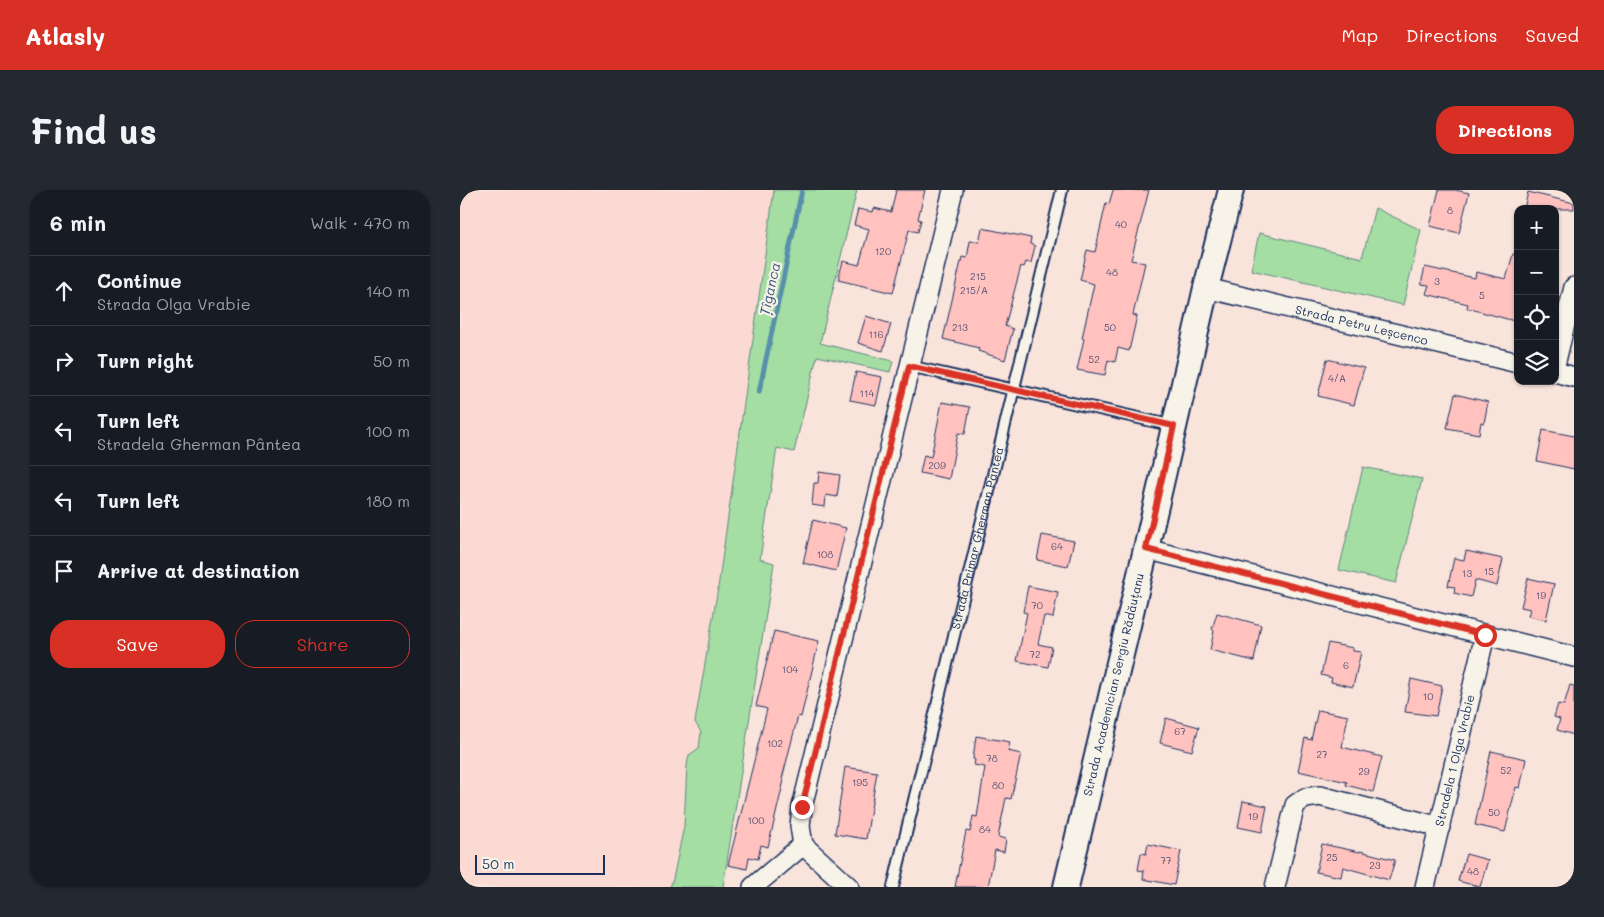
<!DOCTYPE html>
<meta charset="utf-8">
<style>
body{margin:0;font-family:Mali,sans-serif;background:#242831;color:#f1f3f6}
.controls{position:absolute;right:15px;top:15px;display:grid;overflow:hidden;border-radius:10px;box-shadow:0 1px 4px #0004}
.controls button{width:45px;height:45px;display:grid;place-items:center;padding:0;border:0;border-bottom:1px solid #363941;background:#171b24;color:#f1f3f6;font:25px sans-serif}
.scale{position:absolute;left:15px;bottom:12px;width:130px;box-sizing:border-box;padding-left:5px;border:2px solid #1b2f5e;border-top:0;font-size:14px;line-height:18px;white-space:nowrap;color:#1b2f5e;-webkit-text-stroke:4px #f7f3e8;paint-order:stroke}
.stop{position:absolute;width:15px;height:15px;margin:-11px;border:4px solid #d93025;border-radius:50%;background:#fff}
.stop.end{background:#d93025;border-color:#fff;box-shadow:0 1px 5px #0008}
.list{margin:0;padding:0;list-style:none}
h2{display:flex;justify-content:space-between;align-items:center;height:65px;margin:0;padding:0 20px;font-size:21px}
h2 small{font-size:16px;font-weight:400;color:#9ea1a6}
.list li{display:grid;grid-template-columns:32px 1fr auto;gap:15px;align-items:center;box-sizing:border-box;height:70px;padding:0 20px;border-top:1px solid #363941}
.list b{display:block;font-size:19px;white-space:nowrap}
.list p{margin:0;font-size:16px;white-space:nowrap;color:#9ea1a6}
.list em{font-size:16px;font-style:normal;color:#9ea1a6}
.actions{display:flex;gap:10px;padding:15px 20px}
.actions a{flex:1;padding:11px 0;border:1px solid #d93025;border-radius:20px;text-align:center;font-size:18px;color:#d93025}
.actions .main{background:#d93025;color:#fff}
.icon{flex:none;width:28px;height:28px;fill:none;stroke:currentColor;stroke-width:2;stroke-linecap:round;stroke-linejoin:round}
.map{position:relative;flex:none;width:1114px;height:697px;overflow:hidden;border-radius:20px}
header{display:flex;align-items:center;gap:30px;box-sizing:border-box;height:70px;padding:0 25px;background:#d93025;color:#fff}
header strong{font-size:24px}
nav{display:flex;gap:28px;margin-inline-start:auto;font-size:18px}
.intro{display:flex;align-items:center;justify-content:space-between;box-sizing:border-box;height:120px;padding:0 30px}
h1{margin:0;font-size:35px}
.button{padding:12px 22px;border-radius:20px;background:#d93025;color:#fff;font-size:18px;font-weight:700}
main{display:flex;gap:30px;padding:0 30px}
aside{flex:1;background:#171b24;border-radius:20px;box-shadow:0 1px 4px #0004}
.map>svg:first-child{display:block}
.built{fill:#fbdad3}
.green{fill:#a5dea3;stroke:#608680}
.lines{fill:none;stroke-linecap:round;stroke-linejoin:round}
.stream{stroke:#5990ab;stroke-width:5}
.building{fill:#ffc2bf;stroke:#1b2f5e}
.service-casing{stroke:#1b2f5e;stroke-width:14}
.minor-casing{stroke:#1b2f5e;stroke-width:22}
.tertiary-casing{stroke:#1b2f5e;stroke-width:28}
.service{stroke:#f7f3e8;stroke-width:10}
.minor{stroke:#f7f3e8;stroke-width:19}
.tertiary{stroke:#f7f3e8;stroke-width:24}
.route{stroke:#d93025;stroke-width:6}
.labels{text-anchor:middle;stroke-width:4.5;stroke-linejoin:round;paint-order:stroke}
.number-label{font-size:10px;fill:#545476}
.street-label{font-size:12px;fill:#1b2f5e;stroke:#f7f3e8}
.water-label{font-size:14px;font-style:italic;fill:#35587e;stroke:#f7f3e8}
</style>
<header>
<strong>Atlasly</strong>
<nav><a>Map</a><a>Directions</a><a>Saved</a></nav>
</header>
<div class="intro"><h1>Find us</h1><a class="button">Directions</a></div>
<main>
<aside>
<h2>6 min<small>Walk · 470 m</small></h2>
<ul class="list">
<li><svg class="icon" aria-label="ahead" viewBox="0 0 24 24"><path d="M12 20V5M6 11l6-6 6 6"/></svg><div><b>Continue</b><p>Strada Olga Vrabie</p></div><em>140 m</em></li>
<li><svg class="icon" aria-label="right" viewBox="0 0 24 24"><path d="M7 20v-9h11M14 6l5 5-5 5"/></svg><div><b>Turn right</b></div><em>50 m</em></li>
<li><svg class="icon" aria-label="left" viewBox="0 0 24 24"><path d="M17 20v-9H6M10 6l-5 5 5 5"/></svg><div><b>Turn left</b><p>Stradela Gherman Pântea</p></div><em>100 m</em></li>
<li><svg class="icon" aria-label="left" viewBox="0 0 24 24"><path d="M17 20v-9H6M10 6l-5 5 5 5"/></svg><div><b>Turn left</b></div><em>180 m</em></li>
<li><svg class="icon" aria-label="arrive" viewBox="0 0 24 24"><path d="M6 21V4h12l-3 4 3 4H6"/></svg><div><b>Arrive at destination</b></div></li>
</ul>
<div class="actions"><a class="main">Save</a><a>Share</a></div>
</aside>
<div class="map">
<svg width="1114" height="697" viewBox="0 0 1114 697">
<rect width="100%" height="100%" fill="#f9e4dc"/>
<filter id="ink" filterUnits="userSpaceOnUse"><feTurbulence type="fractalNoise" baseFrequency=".02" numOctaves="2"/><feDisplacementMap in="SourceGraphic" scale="10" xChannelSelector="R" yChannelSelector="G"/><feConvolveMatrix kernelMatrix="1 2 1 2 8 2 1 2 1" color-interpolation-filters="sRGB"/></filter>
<g filter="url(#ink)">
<path class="built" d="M0,0H314L258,398L235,532L241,542L239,558L229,565L227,575L224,636L213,689L210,697H0Z"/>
<g class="green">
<path d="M314,0H397L360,153L433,171L430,182L357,166L334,262L317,258L300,369L314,373L263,697H210L213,689L224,636L227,575L229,565L239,558L241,542L235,532L258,398Z"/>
<path d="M915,18L961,40L943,115L791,80L799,43L902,68Z"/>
<path d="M903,277L962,289L936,393L879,380Z"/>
</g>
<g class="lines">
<path class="stream" d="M299,202L342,0"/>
</g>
<g class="building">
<path d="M436,0H465L458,29L461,30L458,42L449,40L433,103L378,90L383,71L399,75L409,39L394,35L398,19L413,22L414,18L431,22Z"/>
<path d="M653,0H689L671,70L685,73L673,125L677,126L669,161L658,158L655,172L648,170L645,185L617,180L624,149L622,148L634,94L620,90L627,60L635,62L646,13L649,14Z"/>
<path d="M979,0H995L1009,3L999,43L970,36Z"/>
<path d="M1068,2L1114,13V19H1064Z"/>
<path d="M522,38L571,48L570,54L575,56L571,73L566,72L564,77L561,76L545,136L553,139L545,170L518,161L519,158L483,149L502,67L507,68L510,51L519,52Z"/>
<path d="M1053,64H1058V132L1007,118L1008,114L966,104L969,95L961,94L965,77L1015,88L1016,82L1046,89Z"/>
<path d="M406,126L431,134L423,161L398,153Z"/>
<path d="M867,169L904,178L894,215L858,206Z"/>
<path d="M396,182L422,187L416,215L390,210Z"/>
<path d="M995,204L1028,212L1024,233L1021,232L1019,244L987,238Z"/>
<path d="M482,212L510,217L505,244L498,243L489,289L460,283L464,265L471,267Z"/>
<path d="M1083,240L1114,246V279L1077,271Z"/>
<path d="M359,282L380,285L377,307L366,305L365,317L352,315L354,293H358Z"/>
<path d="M353,330L386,338L376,381L343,373Z"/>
<path d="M582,345L614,351L608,376L577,370Z"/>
<path d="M1006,361L1043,369L1037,396L1015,390L1011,407L994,403L995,397L988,396L994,368L1004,370Z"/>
<path d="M1068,388L1094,394L1086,430L1068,426L1070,419L1061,417Z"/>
<path d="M568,396L598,402L593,428L584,426L578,454L592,457L588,477L557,471L567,423L563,422Z"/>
<path d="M757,423L801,435L794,471L750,460L754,441L752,439Z"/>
<path d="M314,441L359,451L341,527L338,526L322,589L324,590L308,657L301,655L298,669L289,667L287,679L268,675L307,519L296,516Z"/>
<path d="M868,453L893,458V461L901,462L893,497L871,492L872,488L861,485Z"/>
<path d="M951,489L982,496L976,526L945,522Z"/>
<path d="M1110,495L1114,496V545L1097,540L1100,529L1094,527L1098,514L1104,515Z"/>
<path d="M858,520L888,526L882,557L922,567L913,602L886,595L887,592L838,581L845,548L851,550Z"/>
<path d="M706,528L739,537L732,561L700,553Z"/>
<path d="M516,546L550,552L548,561L561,564L551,609L546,608L538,647L546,649L544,662L535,660L528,697H495L506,641L510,642L513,626L517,627L525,577L514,575L515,570L513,569Z"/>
<path d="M1031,561L1066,569L1060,598L1056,597L1045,642L1015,635Z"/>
<path d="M385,577L417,582L406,649L375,644Z"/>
<path d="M783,611L807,616L802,642L778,637Z"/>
<path d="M688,654L721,661L714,695L683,689L684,681L678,680L681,663L686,664Z"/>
<path d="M862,654L900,662V661L935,670L929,690L883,677L881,687L856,682Z"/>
<path d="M1006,664L1028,670L1020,697L998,691Z"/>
</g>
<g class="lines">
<g class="service-casing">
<g id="service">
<path d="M449,176L714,236"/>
<path id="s1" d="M433,697L602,0"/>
</g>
</g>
<g class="minor-casing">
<g id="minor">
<path id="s2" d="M746,98L1058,173"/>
<path d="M1095,175L1114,97"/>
<path d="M1095,182L1114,187"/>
<path d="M686,359L1114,467"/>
<path d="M343,655L340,636L342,617L493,0"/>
<path d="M343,655L389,697"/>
<path d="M293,697L343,655"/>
<path d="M815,697L835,615L845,608L860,606L980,637"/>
<path id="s3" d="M965,697L1025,445"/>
</g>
</g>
<g class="tertiary-casing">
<g id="tertiary">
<path id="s4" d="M606,697L686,359L746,98L771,0"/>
</g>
</g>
<use href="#service" class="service"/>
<use href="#minor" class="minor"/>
<use href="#tertiary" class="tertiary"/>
</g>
</g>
<g class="lines" filter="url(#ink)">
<path class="route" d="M342,617L449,176L714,236L686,359L1025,445"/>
</g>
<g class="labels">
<g class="number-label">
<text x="990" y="24">8</text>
<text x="661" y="38">40</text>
<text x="423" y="65">120</text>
<text x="652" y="86">48</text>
<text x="518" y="90">215</text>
<text x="977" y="95">3</text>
<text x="514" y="104">215/A</text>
<text x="1022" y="109">5</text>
<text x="500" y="141">213</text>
<text x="650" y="141">50</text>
<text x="416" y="148">116</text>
<text x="634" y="173">52</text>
<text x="877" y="192">4/A</text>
<text x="407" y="207">114</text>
<text x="477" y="279">209</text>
<text x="597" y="360">64</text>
<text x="365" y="368">108</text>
<text x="1029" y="385">15</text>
<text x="1007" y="387">13</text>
<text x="1081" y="409">19</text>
<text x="577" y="419">70</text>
<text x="575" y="468">72</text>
<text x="886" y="479">6</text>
<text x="330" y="483">104</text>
<text x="968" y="510">10</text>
<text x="720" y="545">67</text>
<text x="315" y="557">102</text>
<text x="862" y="568">27</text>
<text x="532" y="572">78</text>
<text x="1046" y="584">52</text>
<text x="904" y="585">29</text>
<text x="400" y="596">195</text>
<text x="538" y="599">80</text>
<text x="1034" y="626">50</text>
<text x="793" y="630">19</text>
<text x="296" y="634">100</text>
<text x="525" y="643">84</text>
<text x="872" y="671">25</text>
<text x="706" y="674">77</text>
<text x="915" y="679">23</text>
<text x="1013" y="685">48</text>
</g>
<g class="street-label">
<text dy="4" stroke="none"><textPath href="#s2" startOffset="160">Strada Petru Leșcenco</textPath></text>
<text dy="4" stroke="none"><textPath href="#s1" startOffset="359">Strada Primar Gherman Pântea</textPath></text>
<text dy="4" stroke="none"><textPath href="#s4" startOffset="208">Strada Academician Sergiu Rădăuțanu</textPath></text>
<text dy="4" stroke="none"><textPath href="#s3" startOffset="130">Stradela 1 Olga Vrabie</textPath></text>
</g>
<g class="water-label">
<text transform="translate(310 99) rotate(-78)" y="5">Țîganca</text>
</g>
</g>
</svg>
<div class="controls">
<button>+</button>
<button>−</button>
<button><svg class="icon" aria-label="locate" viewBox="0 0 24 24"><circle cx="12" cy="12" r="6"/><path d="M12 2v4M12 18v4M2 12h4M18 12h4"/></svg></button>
<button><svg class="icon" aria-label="layers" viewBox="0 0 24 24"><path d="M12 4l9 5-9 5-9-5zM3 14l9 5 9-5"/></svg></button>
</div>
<div class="scale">50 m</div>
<div class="stop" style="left:1025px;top:445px"></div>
<div class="stop end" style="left:342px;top:617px"></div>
</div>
</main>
